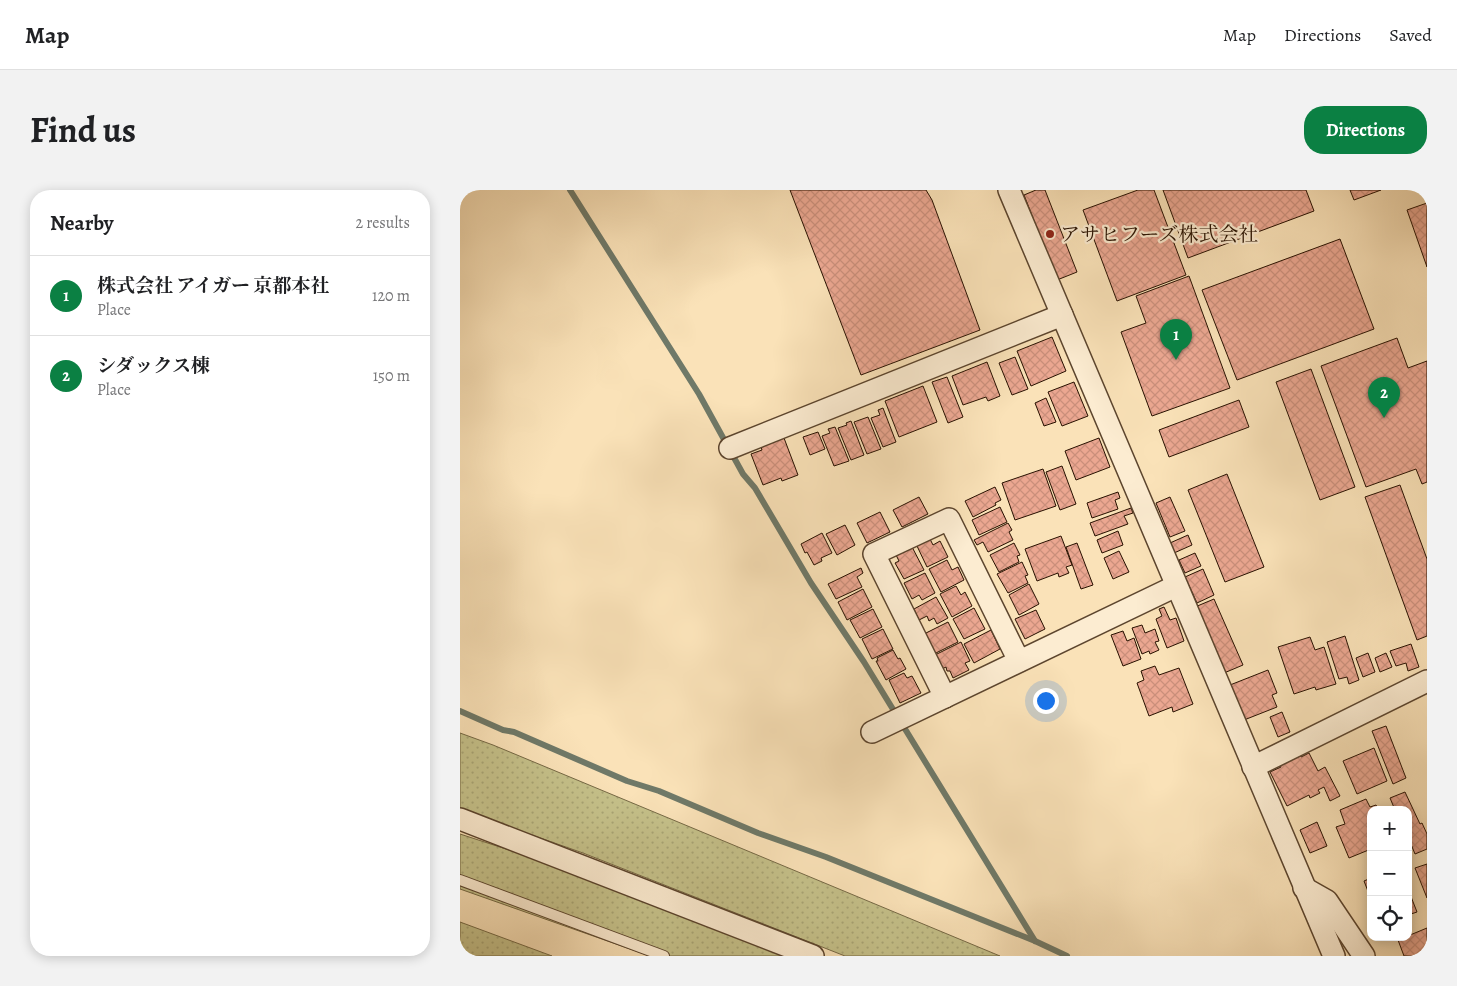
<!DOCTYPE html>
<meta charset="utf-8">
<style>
body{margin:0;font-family:Alegreya,"Noto Serif JP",serif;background:#f2f2f2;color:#202124}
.controls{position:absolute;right:15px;bottom:15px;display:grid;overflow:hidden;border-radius:10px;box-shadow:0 2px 12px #0003}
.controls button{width:45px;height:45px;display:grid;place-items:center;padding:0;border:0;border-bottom:1px solid #e0e0e0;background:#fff;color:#202124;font:25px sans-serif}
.you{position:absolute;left:585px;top:510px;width:18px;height:18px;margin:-12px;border:4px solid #fff;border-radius:50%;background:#1a73e8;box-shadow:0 0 0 8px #1a73e833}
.badge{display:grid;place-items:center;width:32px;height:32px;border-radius:50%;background:#0b8043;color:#fff;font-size:16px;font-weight:700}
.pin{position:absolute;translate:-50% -41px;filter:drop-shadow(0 1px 2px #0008)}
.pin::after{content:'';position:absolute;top:26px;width:18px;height:15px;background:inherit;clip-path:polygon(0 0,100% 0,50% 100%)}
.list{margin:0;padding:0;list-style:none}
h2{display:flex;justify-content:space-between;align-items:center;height:65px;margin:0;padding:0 20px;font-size:21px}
h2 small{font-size:16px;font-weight:400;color:#757577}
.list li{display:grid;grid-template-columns:32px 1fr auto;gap:15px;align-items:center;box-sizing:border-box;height:80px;padding:0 20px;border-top:1px solid #e0e0e0}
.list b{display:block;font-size:19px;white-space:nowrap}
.list p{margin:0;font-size:16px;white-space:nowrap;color:#757577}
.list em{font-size:16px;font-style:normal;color:#757577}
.icon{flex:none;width:28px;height:28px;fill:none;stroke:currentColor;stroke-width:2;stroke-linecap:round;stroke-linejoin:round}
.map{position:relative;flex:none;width:967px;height:766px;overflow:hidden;border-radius:20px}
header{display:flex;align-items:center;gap:30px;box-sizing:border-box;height:70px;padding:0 25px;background:#fff;border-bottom:1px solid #e0e0e0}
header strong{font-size:24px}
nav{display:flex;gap:28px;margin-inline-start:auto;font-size:18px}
.intro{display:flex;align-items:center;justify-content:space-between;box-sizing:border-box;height:120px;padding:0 30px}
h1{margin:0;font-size:35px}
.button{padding:12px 22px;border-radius:20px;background:#0b8043;color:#fff;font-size:18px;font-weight:700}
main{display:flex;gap:30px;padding:0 30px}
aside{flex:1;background:#fff;border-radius:20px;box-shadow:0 2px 12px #0003}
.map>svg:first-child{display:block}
.green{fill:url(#green-dots);stroke:#766945}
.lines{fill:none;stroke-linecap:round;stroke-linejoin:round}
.stream{stroke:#6f7968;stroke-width:6}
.building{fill:url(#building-cross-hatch);stroke:#281100}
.lane-casing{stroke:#5c452e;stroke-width:12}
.street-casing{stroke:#5c452e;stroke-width:24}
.lane{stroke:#fcecd1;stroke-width:10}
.street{stroke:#fcecd1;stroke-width:21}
.poi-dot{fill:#8f2418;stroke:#fcecd1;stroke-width:2}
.labels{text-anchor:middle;stroke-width:4.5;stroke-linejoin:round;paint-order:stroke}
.poi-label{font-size:20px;fill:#281100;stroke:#fcecd1;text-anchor:start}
</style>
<header>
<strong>Map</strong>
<nav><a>Map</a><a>Directions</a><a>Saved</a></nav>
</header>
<div class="intro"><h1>Find us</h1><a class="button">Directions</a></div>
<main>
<aside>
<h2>Nearby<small>2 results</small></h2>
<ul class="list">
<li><span class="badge">1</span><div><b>株式会社 アイガー 京都本社</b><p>Place</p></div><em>120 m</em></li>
<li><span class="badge">2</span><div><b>シダックス棟</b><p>Place</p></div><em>150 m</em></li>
</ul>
</aside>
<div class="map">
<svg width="967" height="766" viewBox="0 0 967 766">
<defs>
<pattern id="green-dots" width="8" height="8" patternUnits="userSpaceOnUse" patternTransform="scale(1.25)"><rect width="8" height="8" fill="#c5c18a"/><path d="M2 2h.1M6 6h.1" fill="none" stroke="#a9a575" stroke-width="1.8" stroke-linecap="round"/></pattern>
<pattern id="building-cross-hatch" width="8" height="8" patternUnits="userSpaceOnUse" patternTransform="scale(1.25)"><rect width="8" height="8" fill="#eba791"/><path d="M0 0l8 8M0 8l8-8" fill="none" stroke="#ca8f7b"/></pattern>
</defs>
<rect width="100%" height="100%" fill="#fae2b8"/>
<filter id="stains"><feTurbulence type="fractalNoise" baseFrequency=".004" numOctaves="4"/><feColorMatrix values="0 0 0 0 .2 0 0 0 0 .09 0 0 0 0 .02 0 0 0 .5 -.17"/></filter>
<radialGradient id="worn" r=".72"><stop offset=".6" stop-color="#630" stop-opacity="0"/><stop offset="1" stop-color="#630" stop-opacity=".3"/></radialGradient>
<g class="green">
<path d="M0,543L33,555L540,766H385L123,663L0,620Z"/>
<path d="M0,644L132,687L344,766H190L0,699Z"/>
<path d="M0,732L92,766H0Z"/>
</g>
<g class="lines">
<g class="stream">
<path d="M110,0L239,204L283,284L295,298L351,393L404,472L575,751"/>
<path d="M0,521L43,540L54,542L167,591L199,601L298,643L366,667L575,751L607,766"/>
</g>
</g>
<g class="building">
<path d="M330,0H466L472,10L520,140L401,185Z"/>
<path d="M576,0H585L617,82L597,90L564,5Z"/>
<path d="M678,0H694L726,85L657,111L623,20Z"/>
<path d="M703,0H846L854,21L728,68Z"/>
<path d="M890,0H921L894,10Z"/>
<path d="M967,13V77L947,20Z"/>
<path d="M880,49L914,139L777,190L742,100Z"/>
<path d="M729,86L770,198L692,226L661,142L686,133L676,106Z"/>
<path d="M592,147L606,181L571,196L557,161Z"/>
<path d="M937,148L948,178L967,171V292L962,294L956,279L906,297L861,176Z"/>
<path d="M555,167L568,199L552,205L539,173Z"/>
<path d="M527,172L540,206L528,211L526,207L503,215L492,186Z"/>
<path d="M851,179L895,297L860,310L816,192Z"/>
<path d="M487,187L503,227L488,233L472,192Z"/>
<path d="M614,192L628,226L602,236L588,202Z"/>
<path d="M463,196L477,232L439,247L425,211Z"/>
<path d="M586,208L596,232L584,236L575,213Z"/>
<path d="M779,210L789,237L709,267L699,240Z"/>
<path d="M423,218L436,252L423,257L411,228L420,225L418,220Z"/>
<path d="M408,227L421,259L407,264L394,232Z"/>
<path d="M391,231L404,265L391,270L378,238L387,235L386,233Z"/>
<path d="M375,237L389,271L374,276L362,246L370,243L368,239Z"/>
<path d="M358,242L365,259L350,265L343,247Z"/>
<path d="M324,248L338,285L322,291L321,288L303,295L291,264L302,260L301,257Z"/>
<path d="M639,248L650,277L616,290L605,261Z"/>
<path d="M602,276L616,314L600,320L586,282Z"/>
<path d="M583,279L596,316L555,330L542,293Z"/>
<path d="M767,284L804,377L765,392L728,300Z"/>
<path d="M940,295L967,369V446L957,450L905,307Z"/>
<path d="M535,297L541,310L535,313L536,315L513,327L505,311Z"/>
<path d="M658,302L660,308L655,310L658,319L632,328L627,313Z"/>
<path d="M459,307L468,324L442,337L433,320Z"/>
<path d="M710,307L725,341L710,347L696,313Z"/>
<path d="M540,317L547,332L519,345L512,330Z"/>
<path d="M671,318L673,323L664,326L668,334L635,346L630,333Z"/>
<path d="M420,322L430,342L407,353L397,333Z"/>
<path d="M548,333L552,340L549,342L553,350L528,362L523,352L517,355L514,350Z"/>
<path d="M385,335L395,355L377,365L366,344Z"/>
<path d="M658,341L663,355L642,363L637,350Z"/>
<path d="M362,343L372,363L361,368L362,371L354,375L347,362L345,363L341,354Z"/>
<path d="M728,345L732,355L714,363L710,353Z"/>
<path d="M601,346L612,375L606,377L609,383L599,387L598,383L577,391L565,359Z"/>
<path d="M470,349L473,355L480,351L488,367L467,377L457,356Z"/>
<path d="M554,353L560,365L557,366L559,372L539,382L530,365Z"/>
<path d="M617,353L633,395L621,399L606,357Z"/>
<path d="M451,355L464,380L444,389L435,373L439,371L435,363Z"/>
<path d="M659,361L669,382L653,389L644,368Z"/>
<path d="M735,363L741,376L725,383L719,370Z"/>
<path d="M487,370L492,380L498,377L504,390L481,402L469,379Z"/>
<path d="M562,372L568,385L565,386L568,393L548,403L537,384Z"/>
<path d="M401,378L403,383L397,387L402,397L376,409L368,394Z"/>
<path d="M743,379L754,405L737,413L725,387Z"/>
<path d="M465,383L475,403L462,410L459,405L452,409L444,393Z"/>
<path d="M569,394L579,414L559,425L549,405Z"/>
<path d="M496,396L501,405L505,402L512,416L492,427L480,404Z"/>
<path d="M403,399L412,417L387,430L378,412Z"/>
<path d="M476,407L488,428L477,434L474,428L469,431L467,426L459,430L454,419Z"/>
<path d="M754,409L783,475L764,483L735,417Z"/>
<path d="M704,417L710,430L716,428L724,451L707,458L696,429L702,426L699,419Z"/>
<path d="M514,418L525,439L504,449L493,429Z"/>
<path d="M413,419L422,437L400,448L390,430Z"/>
<path d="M576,420L585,439L565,449L555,429Z"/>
<path d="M488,432L498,452L474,464L464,444Z"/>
<path d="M682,435L685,443L695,439L699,451L695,452L699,460L690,464L689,461L682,464L672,438Z"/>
<path d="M423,439L433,459L412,469L402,449Z"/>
<path d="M531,440L540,459L514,473L504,454Z"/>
<path d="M663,441L667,451L674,448L681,469L663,476L651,445Z"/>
<path d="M885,446L899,490L889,494L887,487L879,489L867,452Z"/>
<path d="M850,447L855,460L864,457L876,494L856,500L855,497L834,504L818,457Z"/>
<path d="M501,452L510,471L505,473L509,480L493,488L490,481H487L486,477L480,480L473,466Z"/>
<path d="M951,454L959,477L948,481L946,473L936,476L930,461Z"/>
<path d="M433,460L438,469L440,468L446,479L426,490L416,471H418L417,468Z"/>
<path d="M908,463L915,482L903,487L896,468Z"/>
<path d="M926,463L932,477L920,482L915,468Z"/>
<path d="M695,476L699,485L719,478L733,514L713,522L712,517L689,526L677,493L684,490L681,481Z"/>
<path d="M808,480L817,503L812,505L817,517L784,530L770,495Z"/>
<path d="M444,483L447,488L452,486L461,503L440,513L429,490Z"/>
<path d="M822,522L830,542L818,547L810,527Z"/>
<path d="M926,536L946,588L933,594L912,541Z"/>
<path d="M914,558L927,591L897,604L883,571Z"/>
<path d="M838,561L841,567L849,563L858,581L865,577L880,606L870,611L864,597L858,600L860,603L850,608L849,605L827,616L810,582L821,577L818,571Z"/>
<path d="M945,602L960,634L962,633L967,644V659L955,664L948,647V620H935L930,608Z"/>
<path d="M906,609L910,617L916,615L919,620H911V659L889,668L876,637L885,634L880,620Z"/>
<path d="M857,632L867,656L850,663L840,640Z"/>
<path d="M967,674V708L955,678Z"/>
<path d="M911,688V709L904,691Z"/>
<path d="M948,699L957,722L948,725Z"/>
<path d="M967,738V766H944L938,750Z"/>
</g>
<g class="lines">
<g class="lane-casing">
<path id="lane" d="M0,690L204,766"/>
</g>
<g class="street-casing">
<g id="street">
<path d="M549,0L874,766"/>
<path d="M270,258L602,125"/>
<path d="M485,507L414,364L489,329L559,471"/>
<path d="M412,542L716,396"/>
<path d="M793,577L967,491"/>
<path d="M0,629L353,766"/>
<path d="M844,698L867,711L904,766"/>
</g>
</g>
<use href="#lane" class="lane"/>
<use href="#street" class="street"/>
</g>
<circle class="poi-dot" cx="590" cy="44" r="5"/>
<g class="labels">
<g class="poi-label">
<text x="600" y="51">アサヒフーズ株式会社</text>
</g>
</g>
<rect width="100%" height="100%" filter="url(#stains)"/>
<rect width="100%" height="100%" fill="url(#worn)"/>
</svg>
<div class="controls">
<button>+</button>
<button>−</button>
<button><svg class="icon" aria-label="locate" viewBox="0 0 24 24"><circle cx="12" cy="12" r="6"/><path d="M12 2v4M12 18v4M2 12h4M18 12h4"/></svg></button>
</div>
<div class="you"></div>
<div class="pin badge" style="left:716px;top:170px">1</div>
<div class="pin badge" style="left:924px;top:228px">2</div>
</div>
</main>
